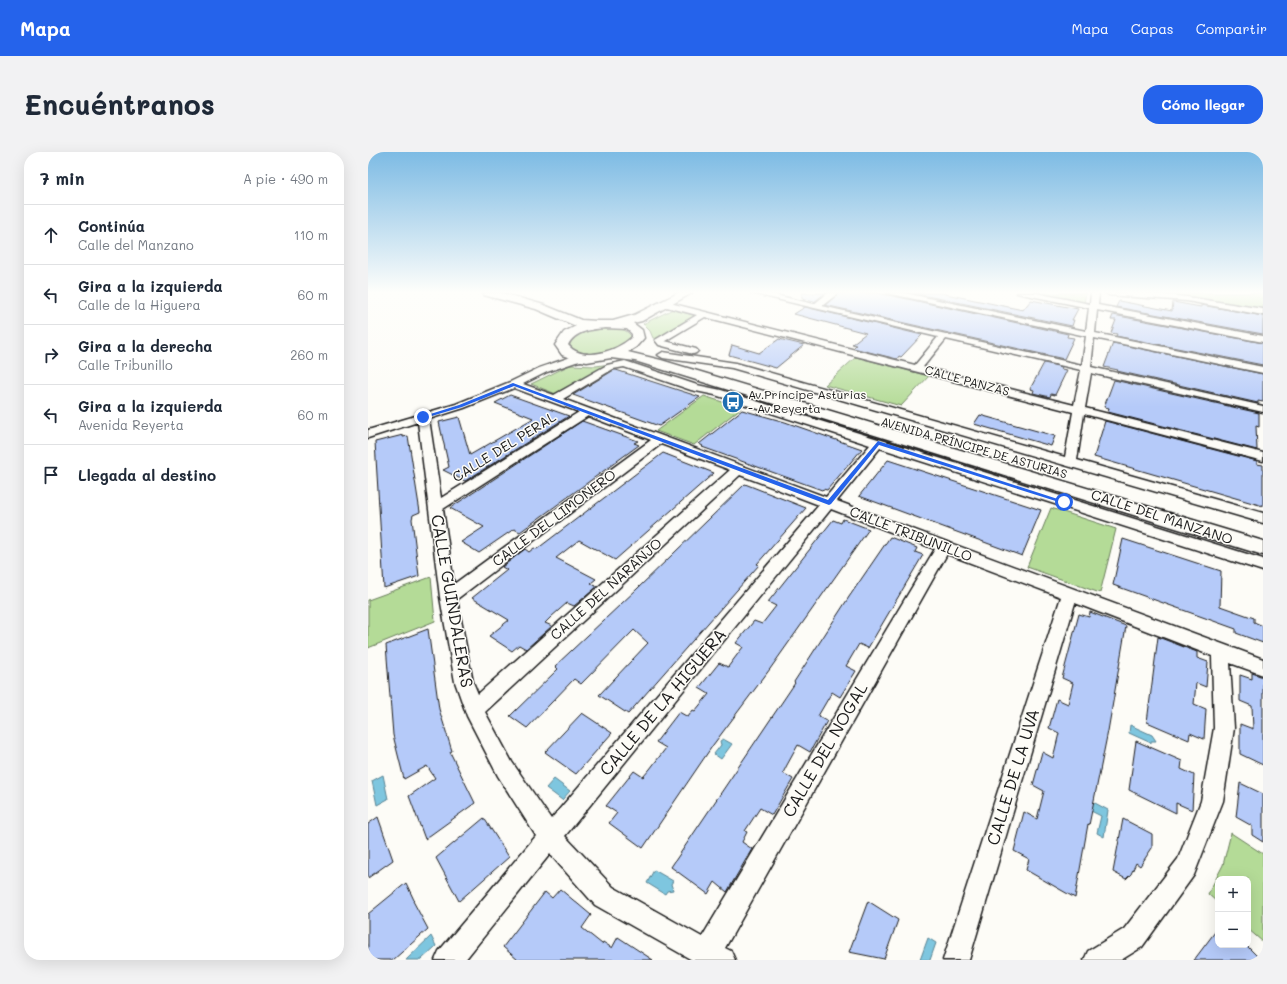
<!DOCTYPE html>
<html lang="es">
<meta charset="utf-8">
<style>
body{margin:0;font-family:Mali,sans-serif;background:#f2f2f3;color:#1f2937}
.controls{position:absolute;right:12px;bottom:12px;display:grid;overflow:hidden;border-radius:8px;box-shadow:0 4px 16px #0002}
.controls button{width:36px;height:36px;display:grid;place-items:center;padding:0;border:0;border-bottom:1px solid #e0e1e3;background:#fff;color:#1f2937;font:20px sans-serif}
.stop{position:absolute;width:12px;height:12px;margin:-9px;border:3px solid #2563eb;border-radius:50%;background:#fff}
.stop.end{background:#2563eb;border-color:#fff;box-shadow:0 1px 4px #0008}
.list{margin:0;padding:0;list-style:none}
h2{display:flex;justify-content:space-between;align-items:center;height:52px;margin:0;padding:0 16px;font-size:17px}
h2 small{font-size:13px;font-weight:400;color:#747a83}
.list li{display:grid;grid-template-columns:26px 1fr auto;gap:12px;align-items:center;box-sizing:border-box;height:60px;padding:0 16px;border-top:1px solid #e0e1e3}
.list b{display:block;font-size:15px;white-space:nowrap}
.list p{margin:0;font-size:13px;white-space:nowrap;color:#747a83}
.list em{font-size:13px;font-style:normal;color:#747a83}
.icon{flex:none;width:22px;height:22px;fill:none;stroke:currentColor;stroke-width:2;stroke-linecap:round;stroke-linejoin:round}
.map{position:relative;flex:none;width:895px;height:808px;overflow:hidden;border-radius:16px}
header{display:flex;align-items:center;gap:24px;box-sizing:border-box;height:56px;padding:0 20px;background:#2563eb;color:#fff}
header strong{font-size:19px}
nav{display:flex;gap:22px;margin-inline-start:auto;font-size:14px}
.intro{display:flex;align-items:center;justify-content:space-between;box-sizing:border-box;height:96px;padding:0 24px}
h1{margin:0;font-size:28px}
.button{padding:10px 18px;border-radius:16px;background:#2563eb;color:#fff;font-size:14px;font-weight:700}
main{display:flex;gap:24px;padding:0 24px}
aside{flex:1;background:#fff;border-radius:16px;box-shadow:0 4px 16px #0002}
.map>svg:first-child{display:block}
.green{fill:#b4db97;stroke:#687c5a}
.water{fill:#7ec6df;stroke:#578291}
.building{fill:#b5caf9;stroke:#1c1c1c}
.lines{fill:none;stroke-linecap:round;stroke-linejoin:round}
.street-casing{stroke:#1c1c1c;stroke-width:3}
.secondary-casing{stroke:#1c1c1c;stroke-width:3}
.street{fill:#fdfcf7;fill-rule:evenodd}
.secondary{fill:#fdfcf7;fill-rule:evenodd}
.route{fill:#2563eb}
.labels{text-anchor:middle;stroke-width:3;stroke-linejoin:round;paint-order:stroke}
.far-street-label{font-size:12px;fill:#1c1c1c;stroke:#fdfcf7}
.far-poi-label{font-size:12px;fill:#1c1c1c;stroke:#fdfcf7;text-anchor:start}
.street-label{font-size:14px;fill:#1c1c1c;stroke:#fdfcf7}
.near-street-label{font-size:17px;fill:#1c1c1c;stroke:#fdfcf7}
</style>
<header>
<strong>Mapa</strong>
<nav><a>Mapa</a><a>Capas</a><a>Compartir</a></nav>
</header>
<div class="intro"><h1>Encuéntranos</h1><a class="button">Cómo llegar</a></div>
<main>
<aside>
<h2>7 min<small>A pie · 490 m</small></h2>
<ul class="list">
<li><svg class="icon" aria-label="ahead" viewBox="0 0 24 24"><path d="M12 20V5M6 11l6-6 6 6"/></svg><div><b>Continúa</b><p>Calle del Manzano</p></div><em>110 m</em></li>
<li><svg class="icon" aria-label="left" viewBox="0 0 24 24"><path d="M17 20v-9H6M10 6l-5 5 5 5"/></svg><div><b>Gira a la izquierda</b><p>Calle de la Higuera</p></div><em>60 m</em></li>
<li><svg class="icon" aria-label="right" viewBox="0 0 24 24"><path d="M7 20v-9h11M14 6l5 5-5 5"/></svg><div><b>Gira a la derecha</b><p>Calle Tribunillo</p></div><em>260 m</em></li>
<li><svg class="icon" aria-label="left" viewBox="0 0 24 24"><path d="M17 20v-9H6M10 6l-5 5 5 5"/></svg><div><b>Gira a la izquierda</b><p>Avenida Reyerta</p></div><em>60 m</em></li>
<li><svg class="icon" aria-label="arrive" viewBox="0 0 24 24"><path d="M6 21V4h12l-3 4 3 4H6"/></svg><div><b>Llegada al destino</b></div></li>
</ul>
</aside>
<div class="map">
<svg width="895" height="808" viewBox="0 0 895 808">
<rect width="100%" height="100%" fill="#fdfcf7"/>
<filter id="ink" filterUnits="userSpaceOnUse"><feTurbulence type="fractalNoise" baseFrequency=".025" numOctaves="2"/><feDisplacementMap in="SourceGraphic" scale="8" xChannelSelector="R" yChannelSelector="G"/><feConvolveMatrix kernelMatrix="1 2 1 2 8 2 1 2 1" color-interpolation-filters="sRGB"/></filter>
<g filter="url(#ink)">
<g class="green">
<path d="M667,141H718L716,151Z"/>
<path d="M778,141H895V157L815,144Z"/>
<path d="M305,157L329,164L289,187L285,186L282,179L275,172Z"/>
<path d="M231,176C242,175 256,174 263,184L262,189C243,198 224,208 204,197L202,193C205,181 220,178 231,176Z"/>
<path d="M488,205L561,224L533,254L457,233Z"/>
<path d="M242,212L188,242L163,232L202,213L228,214Z"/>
<path d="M336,244L373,256L326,293L288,279Z"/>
<path d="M683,356L748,377L732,441L659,415Z"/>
<path d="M63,425L67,469L0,496V448Z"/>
<path d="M863,681L895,702V790L880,777V727H850V751L840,742L855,713Z"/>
</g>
<g class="water">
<path d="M762,573L784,583L788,589H783V591L761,581Z"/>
<path d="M355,587L364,592L353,607L346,602L353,593L352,589Z"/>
<path d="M15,623L20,647L9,653L4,629Z"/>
<path d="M186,627L202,639L194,648L178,636Z"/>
<path d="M725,650L740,658L736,685L729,681L733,664L723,659Z"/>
<path d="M286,718L305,729L303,732L305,738L299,739L297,742L279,731Z"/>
<path d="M63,784L68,794L53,808H38Z"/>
<path d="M560,786L568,791L562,808H552Z"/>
</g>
<g class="building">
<path d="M434,141H457L446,150V149L434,146Z"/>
<path d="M471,141H509L535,146L700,182L699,185L706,186L696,207L457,153Z"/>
<path d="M545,141H573L655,158L663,148L710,157L704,168H706L704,174Z"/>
<path d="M751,149L804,159L805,150L833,155V153L895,164V182L748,155Z"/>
<path d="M437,155L554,183L533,205L531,204L529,207L485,196L488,193L484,192L498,181L426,162Z"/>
<path d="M745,163L895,191V213L748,184L749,182L743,181L748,168H743Z"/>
<path d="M411,187L436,193L408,216L361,203L364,193L391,201Z"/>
<path d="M745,191L895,222V250L890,249V251L749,219L750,218L736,215Z"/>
<path d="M676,211L694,215L693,217L699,218L687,243L683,242L682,245L665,241L666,238L662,237Z"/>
<path d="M246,218H248L332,245L291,274L205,243Z"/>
<path d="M746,228L891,261V275L888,274L889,298L740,260L741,256L736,255Z"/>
<path d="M142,243L201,264L97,329L75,318L81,315L71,270L91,265L102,303L164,267L165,266L127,251Z"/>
<path d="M374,258L417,270L494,297L459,338L455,337L454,338L334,295L335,294L331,292Z"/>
<path d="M612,263L687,284L683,294L606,272Z"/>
<path d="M214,269L270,289L266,291L271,293L152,380L146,377L111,401L93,390L116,375L82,356Z"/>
<path d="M737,269L889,309V312L895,313V354L726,305Z"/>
<path d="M35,283V285L40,284L52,360L45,363L44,367L51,424L16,436L7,290Z"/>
<path d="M295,301L346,321L247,408L211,388L188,406L228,427L223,431L229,435L206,454L199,451L183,465L177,471L184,474L158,497L151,493L144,499L121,484L141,468L104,446L139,418L134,415L157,397L161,400L166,396L169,397Z"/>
<path d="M520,308L673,358L654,404L491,344Z"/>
<path d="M377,332L438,356L389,412L391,413L260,562L231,543L280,491L266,478L213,532L206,527L159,576L142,564L190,517L187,514L269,437Z"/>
<path d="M475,367L501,377L402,517L345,593L275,696L241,671L249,661L238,654L266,619L275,625L282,617L298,596L288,590L311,560L320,565L325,558L327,559L341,542L331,536L351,511L360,515L375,495L368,491L386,469L394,472L408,454L400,450L465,368L473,371Z"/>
<path d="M522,385L549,396L547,400L555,403L500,496L491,492L478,514L488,519L472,545L464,540L450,564L459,569L442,600L430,593L419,613L415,621L425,627L404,663L392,656L377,679L379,680L374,690L384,697L359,740L347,730L340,742L303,715L427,531L426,530L481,445Z"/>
<path d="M755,387L853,419L852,454L886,466V470L895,474V491L868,481V477L745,433Z"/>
<path d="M722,460L758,474L740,579L721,673L720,672L707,746L658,718L661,707L646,699L656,660L669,667L676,639L665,633L674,600L685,606L691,581L681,576L689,547L700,552L705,531L694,526L711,462L721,465Z"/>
<path d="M60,477L71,557L84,599L82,600L107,651L57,687L41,644L67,626L59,614L36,627L25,583L18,493Z"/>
<path d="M790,485L829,500V506L840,510L838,535L828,531L826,552L838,557L836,587L822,581L821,588L779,570Z"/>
<path d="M884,521L895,525V613L872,602V572L885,577L884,554L872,549V523L884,527Z"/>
<path d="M214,561L244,581L208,622L177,600Z"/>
<path d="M768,589L814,609L813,617L826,623L824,658L808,651V661L761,638Z"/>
<path d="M872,631L895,642V690L884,683V674L868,665Z"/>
<path d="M10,665L25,708L0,726V672Z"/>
<path d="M116,666L141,705L91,749L68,706Z"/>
<path d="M755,667L784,682V696L772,714L768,711L763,722L758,727L745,720Z"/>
<path d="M38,731L46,748L45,749L60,777L25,808H0V762Z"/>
<path d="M192,737L223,763L214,776L234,792L235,790L244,796L250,785L285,808H150L135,795L177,740L184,746Z"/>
<path d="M500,749L530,768L516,807L481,800Z"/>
<path d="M850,776V793H878L893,808H826Z"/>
</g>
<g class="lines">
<g class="street-casing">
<g id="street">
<path d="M383,141H399L446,152L460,141H470L454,154L714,213L718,184L519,141H536L718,179L721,156L649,141H668L722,152L723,141H731L730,153L895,184V190L729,158L727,181L895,215V221L726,186L723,215L895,254V260L723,221L717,256L895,301V309L716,262L709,308L895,361V371L364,216L295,206L290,203L295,200L368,211L697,305L705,260L337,165L297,189L328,197L330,199L328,201L325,202L291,193L287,188L329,163L295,154L294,152L298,150L547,213L570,185ZM578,187L713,218L706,253L555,215Z"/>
<path d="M737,141H777L819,145L895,157V163L819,149L741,143Z"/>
<path d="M219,202L224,205L222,207L208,210L179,220L155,232L186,243L239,213L257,209L329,233L353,238L895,407V419L512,296L469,349L895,507V523L862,511L866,576L855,649L826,723L774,795L753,808H716L720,799L756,777L810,707L833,649L846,576L844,504L707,451L601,808H575L693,445L579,402L357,796L363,799L367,808H324L227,753L182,702L97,808H67L71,799L168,684L130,624L99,564L87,530L72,445L50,270L0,286V278L88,252L142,230L171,216L203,205ZM256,215L323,238L347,243L502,293L458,345L195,247L245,217ZM146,236L211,260L73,346L61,267L96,256ZM220,264L283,288L86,432L75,357ZM293,292L362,318L110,542L105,530L89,447ZM372,323L451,353L183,667L144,610L117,560ZM463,357L567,397L334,785L245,735L197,684Z"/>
</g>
</g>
<g class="secondary-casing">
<path id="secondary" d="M115,141H134L176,153L213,168L229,169H245L266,163L310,141H324L274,169L265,171L274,178L276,186L268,195L260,200L293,208L895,389V403L267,209L243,206L219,210L208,208L194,203L187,193L196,180L208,174L168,157L116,143ZM238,176L259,177L264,182V185C249,199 215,211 200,193C207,179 224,177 238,176Z"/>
</g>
<use href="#street" class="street"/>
<use href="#secondary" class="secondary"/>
</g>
</g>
<linearGradient id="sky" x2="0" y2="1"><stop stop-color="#7dbbe4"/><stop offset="0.55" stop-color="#fefefb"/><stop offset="1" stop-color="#fefefb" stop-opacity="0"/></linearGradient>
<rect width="895" height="255" fill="url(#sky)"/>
<path class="route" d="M145,231L460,348L510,289L699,350L694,351L511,293L463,352L461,353L146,234L94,255L57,266L53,265L91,253Z"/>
<defs>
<g id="bus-disc" transform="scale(1.15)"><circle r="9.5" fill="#1f6fb2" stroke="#fdfcf7"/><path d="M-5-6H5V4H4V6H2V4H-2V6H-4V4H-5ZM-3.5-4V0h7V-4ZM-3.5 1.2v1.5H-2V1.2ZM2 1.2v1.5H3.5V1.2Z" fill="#fff"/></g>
</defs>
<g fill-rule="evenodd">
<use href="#bus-disc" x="365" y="250"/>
</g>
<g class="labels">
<g class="far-street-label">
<text transform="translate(599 229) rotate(15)" y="4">CALLE PANZAS</text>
<text transform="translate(606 296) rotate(16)" y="4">AVENIDA PRÍNCIPE DE ASTURIAS</text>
</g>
<g class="far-poi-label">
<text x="380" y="247">Av.Príncipe Asturias<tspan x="380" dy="14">- Av.Reyerta</tspan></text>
</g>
<g class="street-label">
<text transform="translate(136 295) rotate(-32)" y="5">CALLE DEL PERAL</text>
<text transform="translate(794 365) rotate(18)" y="5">CALLE DEL MANZANO</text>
<text transform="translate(186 366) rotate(-37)" y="5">CALLE DEL LIMONERO</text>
<text transform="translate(543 382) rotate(21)" y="5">CALLE TRIBUNILLO</text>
<text transform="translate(238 437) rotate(-42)" y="5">CALLE DEL NARANJO</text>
</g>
<g class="near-street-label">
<text transform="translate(84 449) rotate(80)" y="6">CALLE GUINDALERAS</text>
<text transform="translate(295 550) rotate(-50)" y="6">CALLE DE LA HIGUERA</text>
<text transform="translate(457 598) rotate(-60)" y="6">CALLE DEL NOGAL</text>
<text transform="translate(645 625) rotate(-73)" y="6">CALLE DE LA UVA</text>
</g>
</g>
</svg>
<div class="controls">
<button>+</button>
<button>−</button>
</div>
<div class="stop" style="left:696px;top:350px"></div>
<div class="stop end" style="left:55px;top:265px"></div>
</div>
</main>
